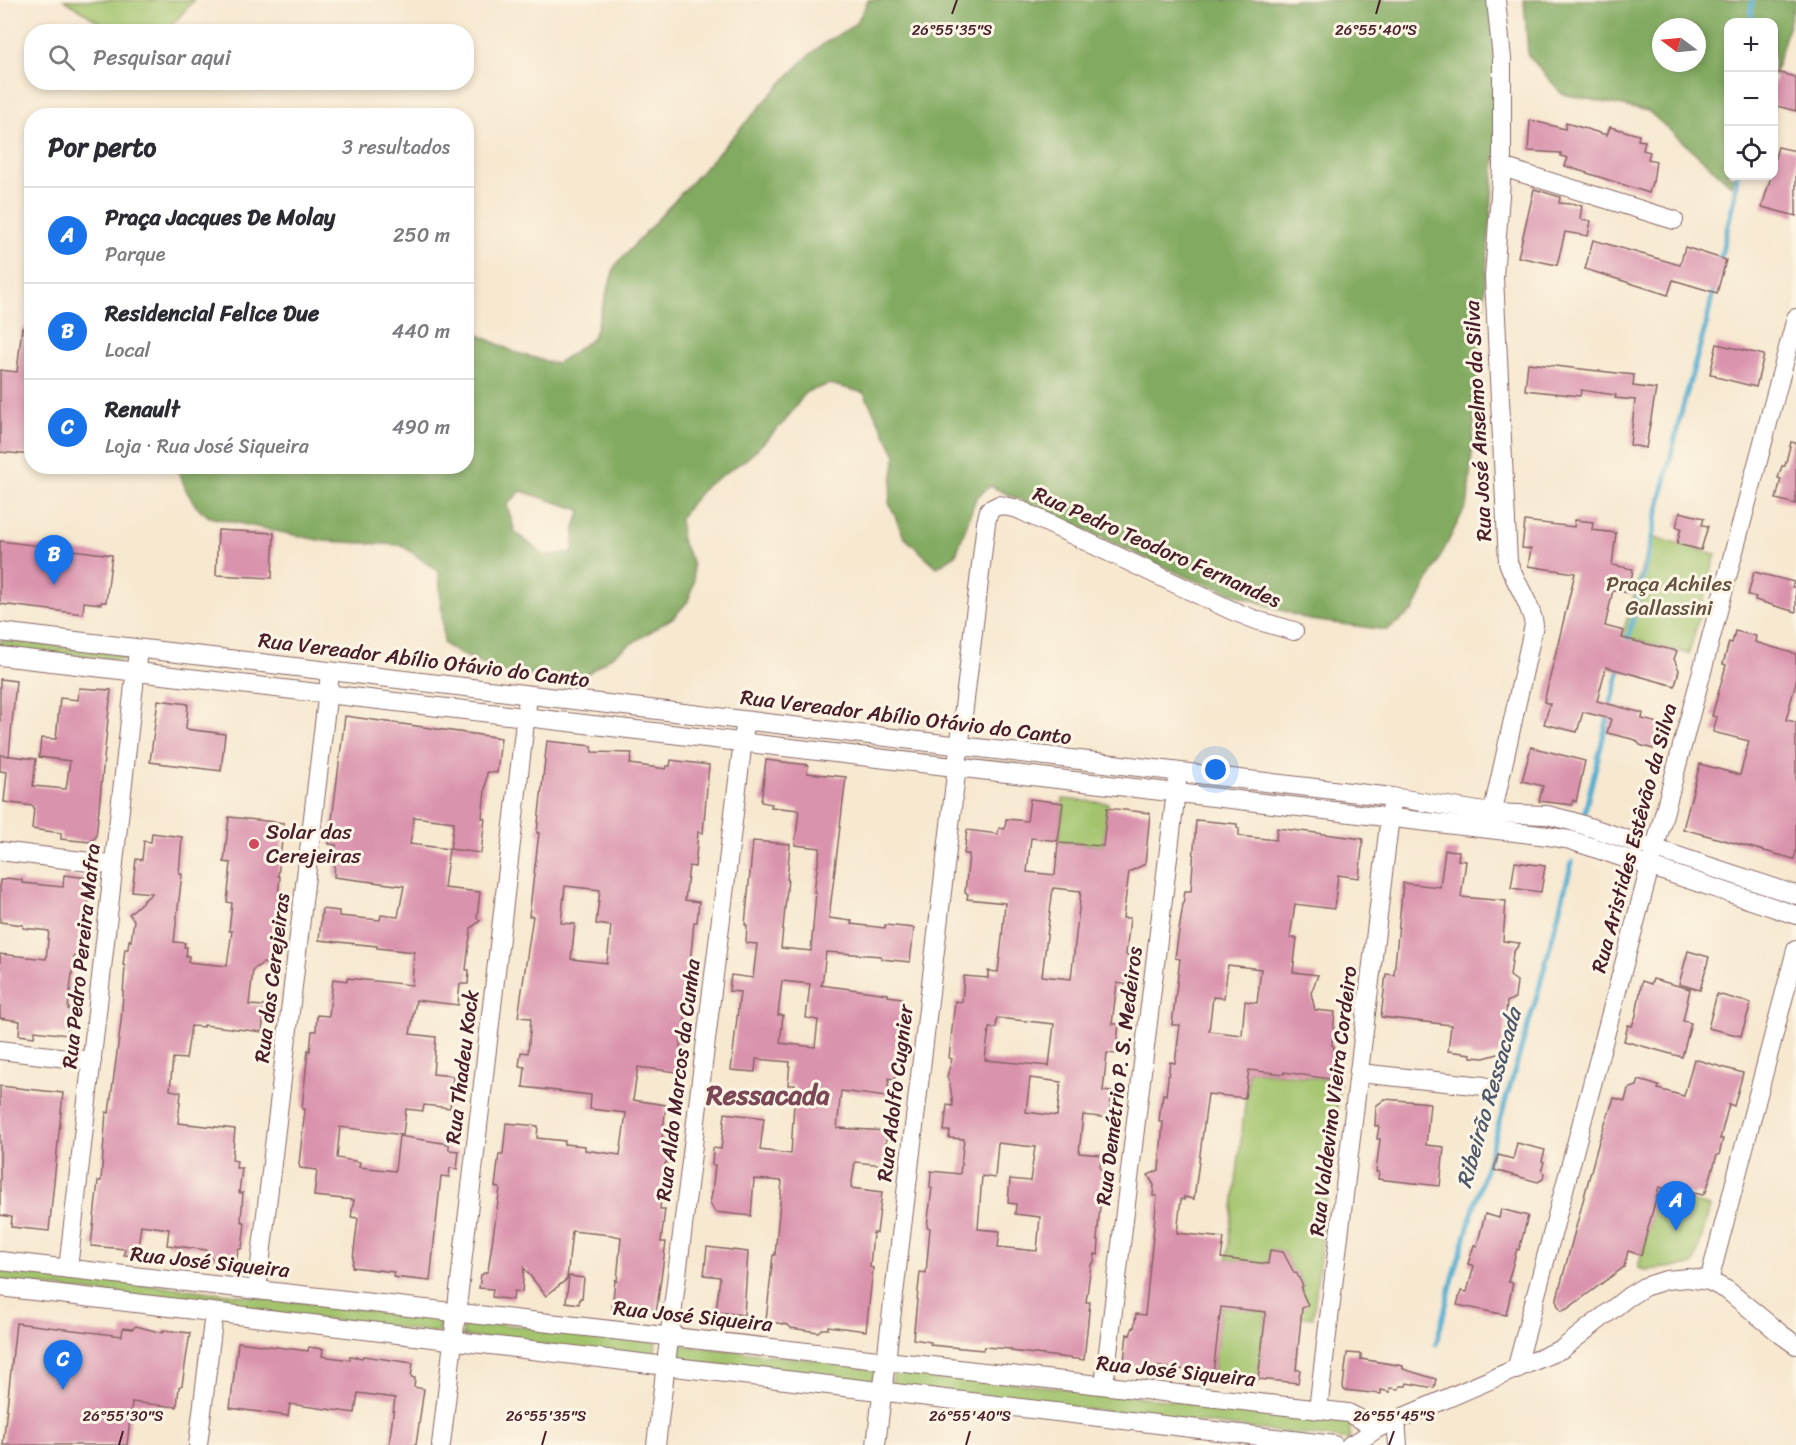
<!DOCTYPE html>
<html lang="pt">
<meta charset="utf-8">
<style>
body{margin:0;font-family:Sriracha,sans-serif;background:#f2f2f3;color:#2b2b33}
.controls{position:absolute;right:18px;top:18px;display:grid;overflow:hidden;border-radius:12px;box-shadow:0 3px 9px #0003}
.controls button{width:54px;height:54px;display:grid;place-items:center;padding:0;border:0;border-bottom:2px solid #e1e1e2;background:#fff;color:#2b2b33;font:30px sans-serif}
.compass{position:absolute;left:1652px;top:18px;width:54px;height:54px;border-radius:50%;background:#fff;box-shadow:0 3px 9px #0003;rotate:286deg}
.you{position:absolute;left:1216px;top:770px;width:21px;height:21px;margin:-15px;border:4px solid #fff;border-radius:50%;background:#1a73e8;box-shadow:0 0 0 9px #1a73e833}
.badge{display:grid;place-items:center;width:39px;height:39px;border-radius:50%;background:#1a73e8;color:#fff;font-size:20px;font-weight:700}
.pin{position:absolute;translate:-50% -50px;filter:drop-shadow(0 2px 3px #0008)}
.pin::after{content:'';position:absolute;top:32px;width:21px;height:18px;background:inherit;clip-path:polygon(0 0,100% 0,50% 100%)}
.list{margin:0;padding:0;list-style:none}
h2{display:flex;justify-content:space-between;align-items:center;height:78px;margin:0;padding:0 24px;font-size:26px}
h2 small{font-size:20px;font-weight:400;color:#7c7c81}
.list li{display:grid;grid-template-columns:39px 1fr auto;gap:18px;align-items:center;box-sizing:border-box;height:96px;padding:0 24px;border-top:2px solid #e1e1e2}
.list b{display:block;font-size:22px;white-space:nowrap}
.list p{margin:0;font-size:20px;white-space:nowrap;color:#7c7c81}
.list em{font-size:20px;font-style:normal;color:#7c7c81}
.icon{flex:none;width:33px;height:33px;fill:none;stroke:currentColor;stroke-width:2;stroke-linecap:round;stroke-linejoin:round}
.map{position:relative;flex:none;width:1796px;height:1445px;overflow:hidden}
.search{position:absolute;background:#fff;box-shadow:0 3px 9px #0003;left:24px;top:24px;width:450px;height:66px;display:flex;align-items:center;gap:15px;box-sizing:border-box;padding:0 21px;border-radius:24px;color:#7c7c81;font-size:22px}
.panel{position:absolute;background:#fff;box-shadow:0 3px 9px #0003;left:24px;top:108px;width:450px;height:366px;border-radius:24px}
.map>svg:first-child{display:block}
.green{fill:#a3c46d;stroke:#76724c;stroke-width:1.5}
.forest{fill:#82aa60;stroke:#666446;stroke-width:1.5;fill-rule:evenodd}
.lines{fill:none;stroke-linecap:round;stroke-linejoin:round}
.stream{stroke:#52add0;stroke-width:5}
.building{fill:#da93ad;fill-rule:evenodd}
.street-casing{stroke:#876565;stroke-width:20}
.street{stroke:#fff;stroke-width:18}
.ticks{fill:none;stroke:#4a1f2b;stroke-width:2}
.poi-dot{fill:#d1495b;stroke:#fcf5e5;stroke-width:2}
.labels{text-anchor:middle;stroke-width:6;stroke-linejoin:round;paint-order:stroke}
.street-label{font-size:21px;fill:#4a1f2b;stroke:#fcf5e5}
.park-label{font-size:21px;fill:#65513f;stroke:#fcf5e5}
.poi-label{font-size:21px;fill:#4a1f2b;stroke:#fcf5e5;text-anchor:start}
.water-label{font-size:22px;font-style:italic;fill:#4d586d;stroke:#fcf5e5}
.district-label{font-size:27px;font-weight:bold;fill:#7c4858;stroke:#fcf5e5}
.ticks-label{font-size:15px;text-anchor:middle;fill:#4a1f2b;stroke:#fcf5e5;stroke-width:6;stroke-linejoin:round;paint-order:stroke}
</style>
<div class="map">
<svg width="1796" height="1445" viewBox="0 0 1796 1445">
<rect width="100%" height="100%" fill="#fcf5e5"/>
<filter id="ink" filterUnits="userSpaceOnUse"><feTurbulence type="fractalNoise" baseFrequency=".0167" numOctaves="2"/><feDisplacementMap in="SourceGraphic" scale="12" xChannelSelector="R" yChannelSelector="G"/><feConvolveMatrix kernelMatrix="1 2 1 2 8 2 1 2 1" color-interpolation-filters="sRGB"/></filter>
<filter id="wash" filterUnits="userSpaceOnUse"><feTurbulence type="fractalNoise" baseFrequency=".008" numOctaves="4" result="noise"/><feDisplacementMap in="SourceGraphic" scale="24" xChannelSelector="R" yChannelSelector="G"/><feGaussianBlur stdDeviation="1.35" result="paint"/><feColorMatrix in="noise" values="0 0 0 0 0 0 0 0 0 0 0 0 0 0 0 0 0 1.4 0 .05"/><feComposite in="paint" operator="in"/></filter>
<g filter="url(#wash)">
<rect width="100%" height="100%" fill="#f7e8d0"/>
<g class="green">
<path d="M64,0H194L167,31H113Z"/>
<path d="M1651,537L1716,554L1689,654L1622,636Z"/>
<path d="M0,640L128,654V660L0,647Z"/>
<path d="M1063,799L1108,803L1103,846L1059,841Z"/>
<path d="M1249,1070L1340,1081L1313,1318L1287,1315L1302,1291L1301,1288L1303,1286L1297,1272L1294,1273L1283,1252L1270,1250L1268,1264L1227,1259Z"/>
<path d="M1657,1192L1710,1207L1694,1265L1645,1270L1638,1268Z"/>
<path d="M0,1268L441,1318L439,1333L0,1281Z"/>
<path d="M1221,1307L1266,1312L1257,1385L1212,1382Z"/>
<path d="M464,1320L656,1342L654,1359L462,1336Z"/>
<path d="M681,1345L875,1367L873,1384L679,1361Z"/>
<path d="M894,1369L1351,1421L1349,1440L891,1386Z"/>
</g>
<g class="forest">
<path d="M868,0H1497V135L1468,502L1413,611L1387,630L1310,620L1189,578L990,486L976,498L956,555L937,567L904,537L889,502L896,455L864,393L830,384L806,392L785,421L748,458L706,486L691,503L680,519L681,540L692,561L694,582L688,601L674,617L618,652L584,676L511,675L462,655L444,644L439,572L401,545L323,541L209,517L196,506L187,492L177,467L466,466L467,329L514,352L556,364L593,338L615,266L790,74C800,64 810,53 822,45C847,27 855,33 868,0ZM521,491L581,510L575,527L573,552L545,556L515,532L507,505Z"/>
<path d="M1524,0H1796L1774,76V22H1728V176H1735L1731,185L1648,111L1562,94L1528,55ZM1661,27H1697V63H1661Z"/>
</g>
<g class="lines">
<g class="stream">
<path d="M1751,22L1752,0"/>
<path d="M1719,265L1734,199L1737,176"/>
<path d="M1627,644L1680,417L1707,321L1714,286"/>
<path d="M1584,815L1621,664"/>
<path d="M1436,1344L1453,1278L1538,992L1572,862"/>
</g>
</g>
<g id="blocks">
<g class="building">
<path d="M1777,72L1796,77V111L1773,105V86Z"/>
<path d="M1530,120L1565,129L1566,123L1607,135L1610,127L1639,135L1638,140L1645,141L1643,150L1650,152L1648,159L1656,161L1653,182H1652L1649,193L1565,166L1568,158L1561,156V153L1528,151Z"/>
<path d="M1778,147L1796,151V216L1762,207L1771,176H1773V164Z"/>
<path d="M1534,189L1560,197L1559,203L1582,205L1580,219L1591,221L1588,236L1565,232L1557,265L1518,257Z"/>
<path d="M1593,240L1680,265L1685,247L1726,260L1717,293L1673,280L1668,295L1585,269Z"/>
<path d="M22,328H32V455L0,452V370L17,372Z"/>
<path d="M1717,344L1764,355L1756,387L1716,377V375L1710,374Z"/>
<path d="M1528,363L1634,375L1633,386L1656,389L1646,448L1630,445L1635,400L1615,398L1616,395L1581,390L1580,396L1525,390Z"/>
<path d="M1791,442L1796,443V504L1776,499L1781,479L1778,478L1782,466H1785Z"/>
<path d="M1680,512L1704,518L1702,525L1708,526L1701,550L1677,544L1681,528L1676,527Z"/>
<path d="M1575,520L1593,522L1592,530L1616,533L1612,565L1633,569L1629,593L1613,590L1605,626L1624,631L1622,638L1677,651L1674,659L1679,670L1675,686L1606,667L1597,701L1643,713L1642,719L1663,724L1660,734L1662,738L1655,743L1653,749L1640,745L1636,740L1607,733L1611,719L1583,712L1577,732L1544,724L1550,704L1544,702L1575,573L1528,566L1531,549L1522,548L1525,521L1574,527Z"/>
<path d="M218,530L274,533L272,578L216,575Z"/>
<path d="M0,541L112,555L106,602H101V604L84,602L83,614L0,604Z"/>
<path d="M1754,572L1794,582L1792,587L1796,588V612L1755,600L1756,597L1748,595Z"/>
<path d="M1735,631L1756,636L1755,642L1796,654V682L1786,720L1796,722V852L1794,859L1683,829L1700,764L1740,775L1749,741L1713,732L1717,717L1712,716L1726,665L1723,664L1729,642L1732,643Z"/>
<path d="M0,679L16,681L9,756L1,755L36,759L33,786L66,789L70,761L39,757L41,738L56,739L60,698L78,700L79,688L111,690L96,837L90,842L61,839V833L32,829L34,807L33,806L4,802L7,772L0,771Z"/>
<path d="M158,700L188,704L186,729L225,734L221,771L150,762Z"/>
<path d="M345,716L501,738L497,773L487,772L482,818H485L481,853L450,849L454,822L414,817L410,844L449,849L444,888L480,892L477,918L480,921L471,928L466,970H469L468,984H460L458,1005L416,1000L410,1034L436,1037L433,1074L453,1076L450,1108L424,1105L423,1111L406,1109L403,1135L340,1127L337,1158L360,1162L359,1167L395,1171L399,1136L449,1144V1150L459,1151L457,1169L450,1168L449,1177L441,1176L430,1281L393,1277L394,1272L352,1267L358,1218L351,1217L354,1200L314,1196L317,1170L300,1168L299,1164L305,1109H302L308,1050L310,1051L312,1031H316L317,1015L329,1016L333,979L347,981V978L412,985L414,952L377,948V946L319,940L322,909L339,911V916L380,920L381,915L398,917L404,886L334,877L336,845L329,844Z"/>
<path d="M547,741L592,746V752L632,753L630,764L666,769L667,766H670L671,760L709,765L703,833L698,832L695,867L689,866L685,900L699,902L697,922H694L683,1038H681L677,1072L638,1067L633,1100L666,1105L662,1139L672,1140L669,1163L666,1162L664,1167L660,1209H665L661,1242H666L656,1314L612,1309L615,1280L617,1281L621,1237L611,1235L572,1231L567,1279L546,1296L524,1268L522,1292L514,1291L513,1300L492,1297L493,1289L479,1288L481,1275L488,1271L500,1188L495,1187L499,1154H503L506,1123L538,1126L537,1138L565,1141L564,1144L585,1146V1150L620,1155L626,1113L590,1109L591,1095L523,1087L525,1067L519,1066L521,1052L528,1053L531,1018L518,1017L533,916H529L539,833H537L539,814ZM565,886L600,890L596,924L611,926L607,963L571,959L575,924L561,923Z"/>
<path d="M1531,747L1585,761L1576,802L1573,800L1572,805L1539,801L1543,786L1522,781Z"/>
<path d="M766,760L808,765L807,773L846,777L829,918L852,921L851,924L885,928V925L914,928L910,962L881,959V956L826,952L822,985H820L888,994V996L902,998L901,1031L898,1030L894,1064H897L895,1079L889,1078L887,1097L841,1091L837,1128L887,1131L883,1165L855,1162L851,1188L882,1192L877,1233H873L870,1267L873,1268L866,1331L828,1326V1329H822L818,1332L791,1328L788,1325L766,1321L773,1255H775L782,1181L754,1179L751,1216L715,1212L710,1203L712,1193L715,1165H712L713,1148L721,1149L725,1113L764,1118L760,1150L791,1154L795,1085H788L790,1062L756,1059L755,1072L731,1070L740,992L729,991L731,975L753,978L757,944L746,943L747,925H745L753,841L790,844L787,879H788L781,948L811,951L816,892H814L820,848L795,845L799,810L771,807L772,804L761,802ZM782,981L810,984L806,1018L818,1020L815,1047L780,1043L783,1015H778Z"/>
<path d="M1030,799L1063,803L1058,841L1031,838L1027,872L1055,875L1058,843L1103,846L1107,808L1150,813L1145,864L1129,872L1123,918H1130L1126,955L1132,956L1129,985L1117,983L1112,1024H1119L1116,1054L1107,1053L1103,1091L1112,1092L1109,1118L1083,1115L1079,1153L1101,1155L1100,1169H1102L1099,1192L1103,1197L1102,1205L1100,1206L1097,1240H1099L1098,1255L1095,1254L1094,1262L1091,1265L1086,1302H1090L1084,1360L1011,1351V1349L984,1347L983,1350L930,1345L931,1342L913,1339L920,1272L926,1273L930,1228L927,1227L932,1188H930L931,1171L960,1174L964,1139L949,1138L950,1131H944L947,1105L953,1106L950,1084L947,1077L952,1059L949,1058L955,1001L962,1002L964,976L988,978V971L998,972L1002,938L1005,903L967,899L968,894L965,893L969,854H964L967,830L998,834L999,828L1005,829L1006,819L1027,821ZM1053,888L1081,891L1071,979L1042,976ZM997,1018L1054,1024L1049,1066L985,1060L989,1028H996ZM1030,1078L1061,1082L1057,1116L1026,1112ZM998,1143L1035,1147L1030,1181L1010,1179L1008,1203L1016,1204L1015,1214L1040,1217L1037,1251L998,1247L1000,1231L978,1229L982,1176L995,1178Z"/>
<path d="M229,817L284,823L278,876L280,877L277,908H280L278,922H275L271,964L263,963L253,970L249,1005L265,1006L262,1032L204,1025V1027L191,1026L186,1059L173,1058L170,1090L181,1092L178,1123L235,1129L232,1160L237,1161L236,1168H242L239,1193H243L241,1221L245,1223L242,1248L238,1250L236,1265L219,1263L217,1259L206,1258L207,1250L167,1245L169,1229L141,1225L137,1256L124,1255L125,1249L91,1246L98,1181H101L106,1112L109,1113L121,1022L125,966L123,965L125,949H128L129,940L131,941L134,920L129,914L152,893L132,891L136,859L142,860L144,841L151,842L152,833L182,837L179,874H182L174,942L185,943L184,947H187L186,956H189L188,962L227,966L232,931H229L232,903L227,902L231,863L224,862Z"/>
<path d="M1196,820L1237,824V828H1239V836L1276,840L1277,828L1363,839L1359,878L1338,875L1334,909L1295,904L1290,938H1297L1293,972L1318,975L1311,993L1315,1010L1335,1012L1332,1045L1334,1046L1333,1059H1338L1336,1080L1284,1072V1074L1249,1070L1245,1098L1208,1094L1194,1199L1184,1197V1200L1181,1199L1177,1233L1224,1238L1221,1258L1268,1264L1270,1250L1283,1252L1292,1269L1294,1273L1296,1272L1303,1286L1301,1288L1302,1292L1308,1305L1302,1308L1296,1370H1300L1298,1383L1258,1379L1266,1312L1221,1307L1213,1373L1152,1366L1151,1371L1129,1368L1124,1361L1127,1334L1130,1335L1133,1327L1134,1328L1136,1314L1145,1315L1157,1196H1153L1154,1185L1148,1175L1159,1170L1163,1122H1159L1161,1102H1162L1163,1094L1166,1095L1170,1062L1175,1063L1180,1025H1172L1180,959L1175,958L1185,891H1191ZM1228,965L1261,969L1257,1003L1245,1001L1242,1035L1209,1031L1213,997L1224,998Z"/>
<path d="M1445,850L1459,851L1458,860L1466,861L1461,897L1506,901L1503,941L1520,943L1513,953L1510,976L1517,981L1515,998L1507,1002L1503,1049L1498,1054L1484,1058L1471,1057V1054L1448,1051L1451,1025L1381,1017L1386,974L1394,975L1403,883L1440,887Z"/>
<path d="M1515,862L1545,866L1541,892L1511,888Z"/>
<path d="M64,875L88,878L86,896L89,897L83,946H81L79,956H74L68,1009H70L67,1035L35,1031L34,1037L19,1035L20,1021L0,1018V954L46,959L49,931L23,928V925L0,922V880H5L6,878L22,880V883L63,887Z"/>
<path d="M1688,951L1709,957L1700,990L1679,984Z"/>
<path d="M1653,979L1690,989L1683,1021L1691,1023L1682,1057L1624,1041L1628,1025L1632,1026L1636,1015L1642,981L1651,984Z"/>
<path d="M1717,994L1751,1003L1741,1036L1708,1028Z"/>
<path d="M1694,1059L1743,1073L1734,1106L1729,1104L1720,1139H1723L1719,1155H1717L1706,1192L1705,1191L1703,1195L1694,1193V1196L1659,1187L1641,1255L1628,1251L1624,1267L1567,1309L1561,1311L1557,1304V1298L1599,1141L1614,1098L1625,1101L1628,1089L1637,1086L1639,1080L1659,1086L1658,1089L1684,1096Z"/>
<path d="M0,1086L63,1093L49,1231L11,1227L12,1217L0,1215Z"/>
<path d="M1385,1099L1430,1103L1426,1145L1444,1147L1440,1186L1378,1179L1379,1172H1376L1380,1139H1377L1379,1126H1375L1376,1106Z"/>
<path d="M1517,1143L1545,1150L1542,1161L1544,1162L1542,1169L1544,1173L1543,1179L1538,1182L1494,1170L1498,1155L1513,1159Z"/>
<path d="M1501,1209L1528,1216L1519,1250L1517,1249L1508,1282L1513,1283L1506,1315L1457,1305L1461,1291L1467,1292L1474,1266L1468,1264L1474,1245L1477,1246L1485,1214L1499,1218Z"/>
<path d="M707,1247L748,1252L744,1315L716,1312L720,1277L704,1275Z"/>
<path d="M569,1276L584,1278L582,1298H580L579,1304L566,1302Z"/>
<path d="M16,1323L122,1336L123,1328L132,1329L136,1326L163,1333V1330L190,1333L182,1385L179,1387L177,1407L132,1402L127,1445H3Z"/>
<path d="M238,1342L308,1351L309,1347L323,1349L322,1356L350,1360V1356L362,1358L363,1356L413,1363L411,1377L415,1378L414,1387L424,1389L416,1445H389L395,1398L358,1393L355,1413L290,1404L288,1416L230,1408Z"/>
<path d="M1347,1353L1361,1354V1359L1403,1366V1369L1436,1379L1434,1388L1407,1383L1406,1386H1400L1399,1389L1390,1388V1392L1381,1390V1394L1344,1390L1343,1387Z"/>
</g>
</g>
</g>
<g filter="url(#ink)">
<use href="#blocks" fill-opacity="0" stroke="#876565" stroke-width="1.5"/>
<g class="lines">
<g class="street-casing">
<g id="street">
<path d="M1502,167L1674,220"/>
<path d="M0,632L1392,797L1491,813L1547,815L1571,821L1796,895"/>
<path d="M0,656L1548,836L1570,840L1796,915"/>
<path d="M1490,824L1534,625C1531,603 1515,583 1508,562L1494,277L1502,167V59L1496,0"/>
<path d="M0,851L114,865"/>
<path d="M0,1050L92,1061"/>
<path d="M1359,1073L1484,1086"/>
<path d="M0,1261L1348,1413L1378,1428"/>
<path d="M68,1269L137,659"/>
<path d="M1709,1281L1796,950"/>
<path d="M0,1287L1334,1445"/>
<path d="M257,1290L329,682"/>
<path d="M1516,1370L1796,318"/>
<path d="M1104,1385L1177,783"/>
<path d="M1318,1409L1391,808"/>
<path d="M1396,1420L1398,1445"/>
<path d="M198,1445L214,1313"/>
<path d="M441,1445L527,705"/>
<path d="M656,1445L744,732"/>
<path d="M876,1445L986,523L989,510L999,505L1018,509L1233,611L1259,621L1294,631"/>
<path d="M1350,1445L1360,1440L1378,1428L1562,1349L1628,1297L1644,1287L1666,1280L1688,1278L1709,1281L1727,1290L1782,1335L1796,1345"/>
</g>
</g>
<use href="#street" class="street"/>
</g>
</g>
<path class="ticks" d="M952,14L957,0M1376,14L1380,0M119,1445L123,1431M542,1445L546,1431M966,1445L970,1431M1389,1445L1394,1431"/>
<circle class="poi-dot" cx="254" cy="844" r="6"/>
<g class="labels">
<g class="street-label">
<text transform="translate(1478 421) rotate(-93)" y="7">Rua José Anselmo da Silva</text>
<text transform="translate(1157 547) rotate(24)" y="7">Rua Pedro Teodoro Fernandes</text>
<text transform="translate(424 660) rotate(7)" y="7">Rua Vereador Abílio Otávio do Canto</text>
<text transform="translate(906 717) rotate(7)" y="7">Rua Vereador Abílio Otávio do Canto</text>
<text transform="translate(1634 838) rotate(-75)" y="7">Rua Aristides Estêvão da Silva</text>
<text transform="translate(81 956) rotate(-84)" y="7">Rua Pedro Pereira Mafra</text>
<text transform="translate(272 978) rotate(-83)" y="7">Rua das Cerejeiras</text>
<text transform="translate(462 1067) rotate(-83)" y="7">Rua Thadeu Kock</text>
<text transform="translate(1119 1076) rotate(-83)" y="7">Rua Demétrio P. S. Medeiros</text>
<text transform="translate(678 1080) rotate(-83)" y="7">Rua Aldo Marcos da Cunha</text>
<text transform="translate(895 1093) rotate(-83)" y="7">Rua Adolfo Cugnier</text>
<text transform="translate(1333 1101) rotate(-83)" y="7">Rua Valdevino Vieira Cordeiro</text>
<text transform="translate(210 1262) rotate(6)" y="7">Rua José Siqueira</text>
<text transform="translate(693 1316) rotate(6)" y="7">Rua José Siqueira</text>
<text transform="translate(1176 1371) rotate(6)" y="7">Rua José Siqueira</text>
</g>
<g class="park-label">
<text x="1669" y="591">Praça Achiles<tspan x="1669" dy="24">Gallassini</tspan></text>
</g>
<g class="poi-label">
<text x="266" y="839">Solar das<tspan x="266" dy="24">Cerejeiras</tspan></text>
</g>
<g class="water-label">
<text transform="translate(1488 1098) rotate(-74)" y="8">Ribeirão Ressacada</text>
</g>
<g class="district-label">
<text x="768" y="1104">Ressacada</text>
</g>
</g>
<g class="ticks-label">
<text x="952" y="35">26°55'35"S</text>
<text x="1376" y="35">26°55'40"S</text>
<text x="123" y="1421">26°55'30"S</text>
<text x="546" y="1421">26°55'35"S</text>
<text x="970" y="1421">26°55'40"S</text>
<text x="1394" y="1421">26°55'45"S</text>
</g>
</svg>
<div class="controls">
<button>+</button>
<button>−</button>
<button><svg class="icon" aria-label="locate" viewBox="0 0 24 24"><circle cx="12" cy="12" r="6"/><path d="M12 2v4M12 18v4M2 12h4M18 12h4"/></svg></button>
</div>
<svg class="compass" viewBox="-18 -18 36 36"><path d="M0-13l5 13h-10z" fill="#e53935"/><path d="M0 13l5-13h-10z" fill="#7c7c81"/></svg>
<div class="you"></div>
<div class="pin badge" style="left:1676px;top:1231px">A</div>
<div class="pin badge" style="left:54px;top:585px">B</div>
<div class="pin badge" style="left:63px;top:1390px">C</div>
<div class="search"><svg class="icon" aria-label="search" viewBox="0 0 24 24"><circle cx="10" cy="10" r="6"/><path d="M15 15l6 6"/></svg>Pesquisar aqui</div>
<section class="panel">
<h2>Por perto<small>3 resultados</small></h2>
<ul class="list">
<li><span class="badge">A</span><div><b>Praça Jacques De Molay</b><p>Parque</p></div><em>250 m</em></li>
<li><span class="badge">B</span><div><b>Residencial Felice Due</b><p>Local</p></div><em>440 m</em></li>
<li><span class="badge">C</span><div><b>Renault</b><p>Loja · Rua José Siqueira</p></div><em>490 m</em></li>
</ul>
</section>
</div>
